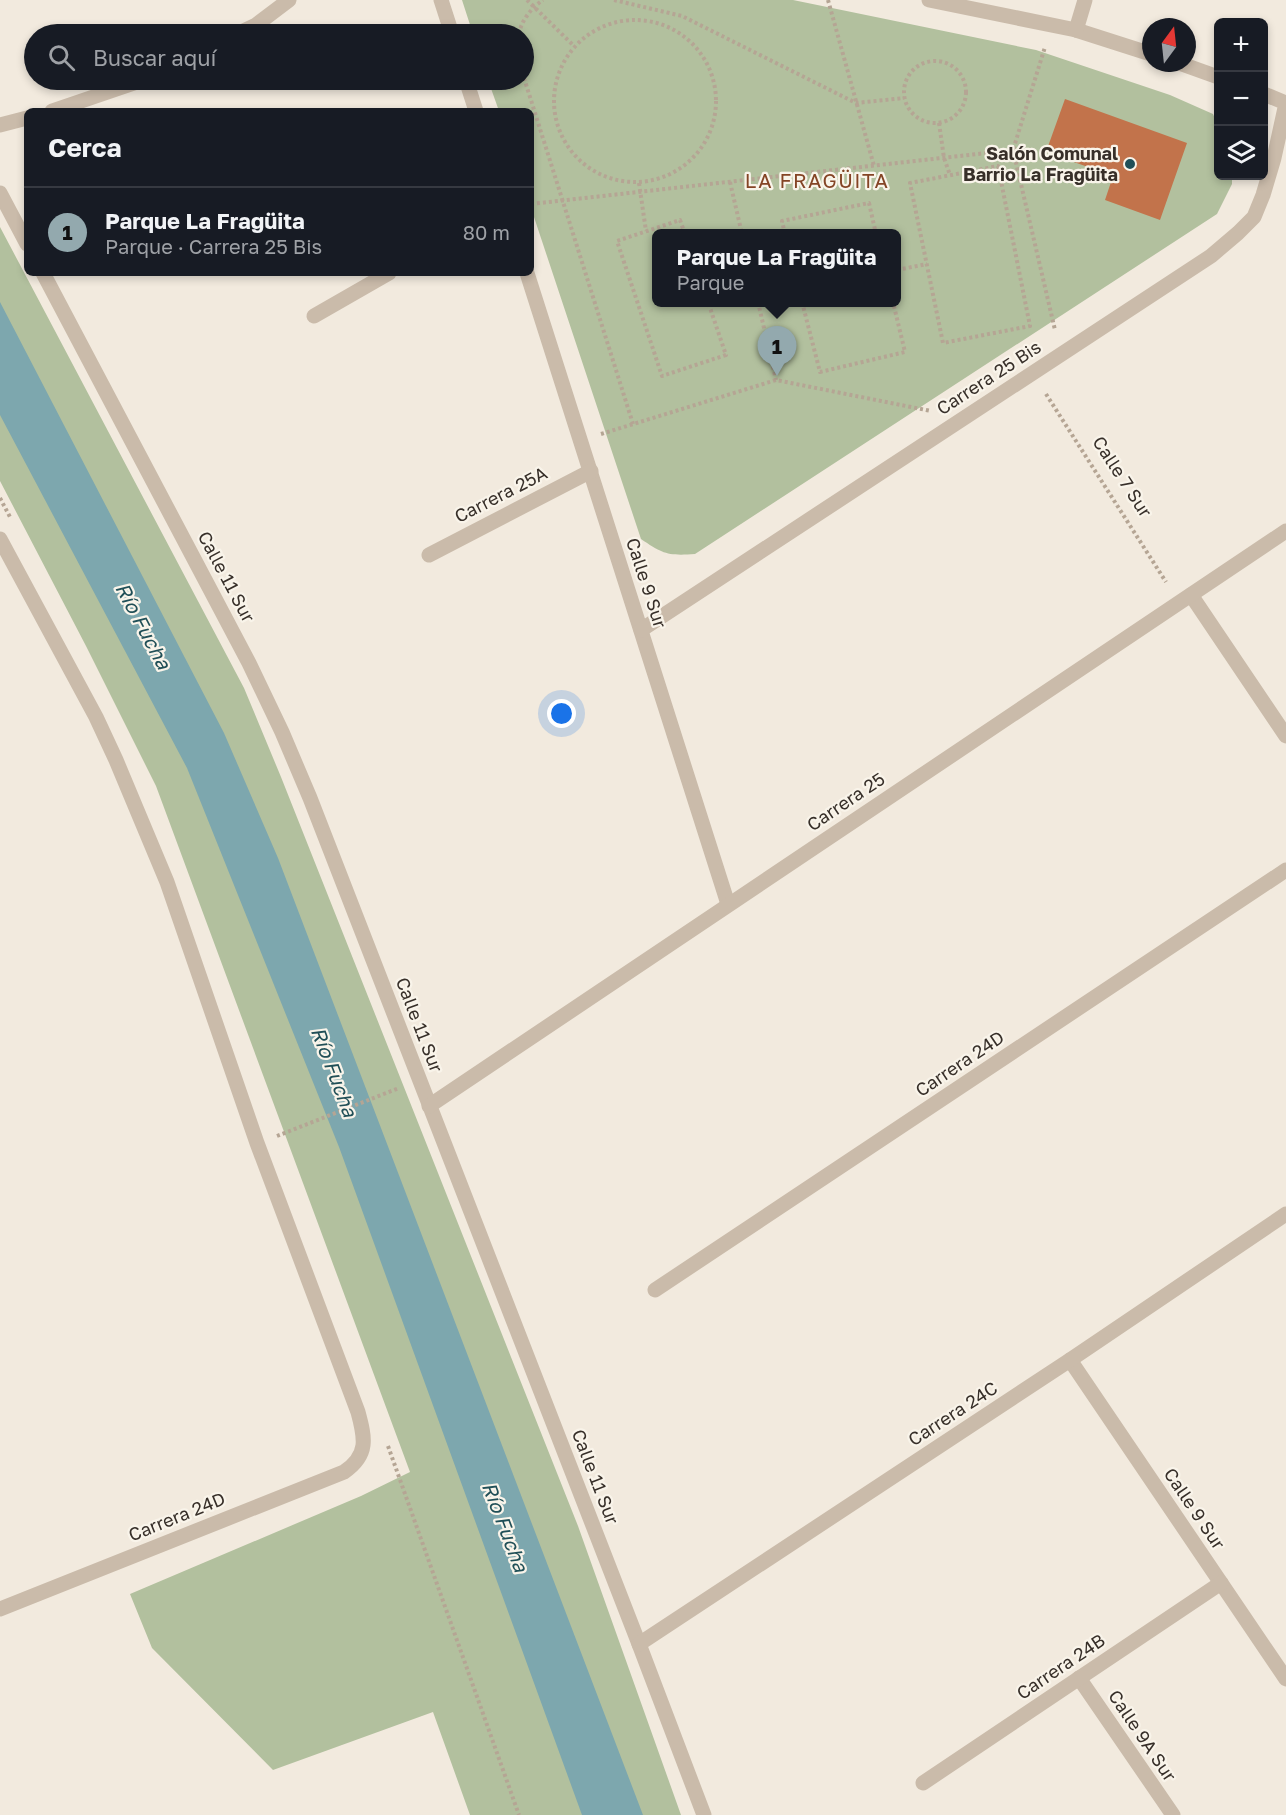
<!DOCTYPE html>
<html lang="es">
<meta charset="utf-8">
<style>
body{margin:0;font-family:"Golos Text",sans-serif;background:#20242c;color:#f1f3f6}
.controls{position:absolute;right:18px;top:18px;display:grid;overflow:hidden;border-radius:9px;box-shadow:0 3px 9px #0003}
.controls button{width:54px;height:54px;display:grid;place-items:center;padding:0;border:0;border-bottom:2px solid #363941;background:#171b24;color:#f1f3f6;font:30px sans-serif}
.compass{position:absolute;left:1142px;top:18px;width:54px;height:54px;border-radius:50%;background:#171b24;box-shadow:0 3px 9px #0003;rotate:15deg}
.you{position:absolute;left:562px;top:714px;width:21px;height:21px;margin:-15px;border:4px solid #fff;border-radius:50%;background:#1a73e8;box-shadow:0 0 0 9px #1a73e833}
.badge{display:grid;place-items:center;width:39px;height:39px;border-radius:50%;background:#93a9ae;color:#111;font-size:20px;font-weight:700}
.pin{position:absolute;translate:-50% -50px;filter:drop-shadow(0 2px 3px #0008)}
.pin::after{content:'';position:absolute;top:32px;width:21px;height:18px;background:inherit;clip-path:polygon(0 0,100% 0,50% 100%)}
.popup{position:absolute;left:652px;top:229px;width:249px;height:78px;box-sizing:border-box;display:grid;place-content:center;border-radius:9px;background:#171b24;filter:drop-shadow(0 2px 4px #0005);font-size:20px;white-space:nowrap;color:#9ea1a6}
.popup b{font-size:22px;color:#f1f3f6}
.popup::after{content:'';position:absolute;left:50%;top:100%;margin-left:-12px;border:12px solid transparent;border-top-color:#171b24}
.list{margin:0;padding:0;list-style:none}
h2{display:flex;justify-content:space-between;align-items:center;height:78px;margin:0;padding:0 24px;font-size:26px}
h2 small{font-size:20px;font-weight:400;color:#9ea1a6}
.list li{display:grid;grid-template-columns:39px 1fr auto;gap:18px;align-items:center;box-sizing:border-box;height:90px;padding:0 24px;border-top:2px solid #363941}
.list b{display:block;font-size:22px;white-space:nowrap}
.list p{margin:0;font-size:20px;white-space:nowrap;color:#9ea1a6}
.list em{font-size:20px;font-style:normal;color:#9ea1a6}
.icon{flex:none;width:33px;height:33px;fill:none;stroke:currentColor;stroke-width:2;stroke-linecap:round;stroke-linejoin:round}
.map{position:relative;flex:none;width:1286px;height:1815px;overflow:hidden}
.search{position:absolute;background:#171b24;box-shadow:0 3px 9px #0003;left:24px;top:24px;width:510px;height:66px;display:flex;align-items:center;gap:15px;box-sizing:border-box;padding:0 21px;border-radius:33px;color:#9ea1a6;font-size:22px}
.panel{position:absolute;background:#171b24;box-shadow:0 3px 9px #0003;left:24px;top:108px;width:510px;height:168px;border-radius:9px}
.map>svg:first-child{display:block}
.green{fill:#b2c09e;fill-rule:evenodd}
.water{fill:#7da7ae}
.building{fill:#c2734b}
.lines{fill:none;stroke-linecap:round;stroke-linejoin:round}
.path{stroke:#b5a594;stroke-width:4;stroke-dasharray:3 3;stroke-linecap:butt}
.minor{stroke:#cabbaa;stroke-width:15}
.poi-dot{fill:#204f57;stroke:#f9f4ea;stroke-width:2}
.labels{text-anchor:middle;stroke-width:4.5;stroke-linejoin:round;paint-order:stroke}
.poi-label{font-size:18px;font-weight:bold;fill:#372f29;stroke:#f9f4ea;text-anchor:end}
.street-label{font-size:18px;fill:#372f29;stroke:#f9f4ea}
.neighbourhood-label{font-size:20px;letter-spacing:1.5px;fill:#844425;stroke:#f9f4ea}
.water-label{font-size:20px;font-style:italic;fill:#204f57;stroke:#f9f4ea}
</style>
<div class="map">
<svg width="1286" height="1815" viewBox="0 0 1286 1815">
<rect width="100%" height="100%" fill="#f2eade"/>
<g class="green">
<path d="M462,0H793L1036,50L1170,95L1213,114L1218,125V176H1232V184L1217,214L695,554C668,556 663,554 641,539L531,208V111H499L488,80H524V34H473ZM657,234H897V302H657Z"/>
<path d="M0,227L244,688L281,777L578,1526L681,1815H470L433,1712L273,1770L152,1648L130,1594L361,1496L410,1472L156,786L86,646L0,481Z"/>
</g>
<path class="water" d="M0,302L224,733L278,858L643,1815H582L339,1147L187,768L0,415Z"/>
<path class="building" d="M1065,99L1187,143L1160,220L1105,200L1113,176L1046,152Z"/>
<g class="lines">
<g class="path">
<path d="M527,0L574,46"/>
<path d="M614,0L682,16L856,103L904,98"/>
<path d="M828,0L874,166"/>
<circle cx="635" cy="101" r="81"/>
<path d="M519,34C521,21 532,7 543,0"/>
<circle cx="935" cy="92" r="31"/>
<path d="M524,78L633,424"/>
<path d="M939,123L944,158L950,175"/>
<path d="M1013,150L1055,330"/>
<path d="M998,166L1030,326L943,343L910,183Z"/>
<path d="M730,182L742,234"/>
<path d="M639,183L646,231"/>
<path d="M531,204L1013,150L1045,47"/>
<path d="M685,234L680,220L617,241L662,376L726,355L708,302"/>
<path d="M785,234L782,221L869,203L876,234"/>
<path d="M897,270L927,264"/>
<path d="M758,302L776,380"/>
<path d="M802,302L820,372L905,352L893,302"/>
<path d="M1046,394L1166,582"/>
<path d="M601,434L776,380L931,411"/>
<path d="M0,498L10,517"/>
<path d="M277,1136L399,1088"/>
<path d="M388,1446L519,1815"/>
</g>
<g class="minor">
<path d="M441,0L452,34"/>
<path d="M929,0L1076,30L1151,54"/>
<path d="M1076,30L1085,0"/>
<path d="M237,34L256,25L289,0"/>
<path d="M1179,63L1218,77"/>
<path d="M466,80L476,111"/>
<path d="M52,111L143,80"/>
<path d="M0,125L27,118"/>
<path d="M0,193L27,244"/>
<path d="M43,273L249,663L282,732L310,798L639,1644L704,1815"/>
<path d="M527,273L728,904"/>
<path d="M314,316L389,273"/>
<path d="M0,539L96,717L116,760L167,882L257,1143L358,1412C365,1438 369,1455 344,1472L0,1609"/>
<path d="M429,555L591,471"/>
<path d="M1191,595L1286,736"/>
<path d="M641,630L1211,256L1238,233L1254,217L1263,195L1274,158L1286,103L1264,94"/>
<path d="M429,1106L1286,531"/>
<path d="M655,1290L1286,870"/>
<path d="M1070,1360L1286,1679"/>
<path d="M639,1644L1070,1360L1286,1214"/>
<path d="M1079,1678L1173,1815"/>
<path d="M923,1783L1221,1583"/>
</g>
</g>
<circle class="poi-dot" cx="1130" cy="164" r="6"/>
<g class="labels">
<g class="poi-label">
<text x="1118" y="160">Salón Comunal<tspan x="1118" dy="21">Barrio La Fragüita</tspan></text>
</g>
<g class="street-label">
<text transform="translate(989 378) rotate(-33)" y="6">Carrera 25 Bis</text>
<text transform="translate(1122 477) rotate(57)" y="6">Calle 7 Sur</text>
<text transform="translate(501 495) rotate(-27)" y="6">Carrera 25A</text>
<text transform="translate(226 577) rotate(62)" y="6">Calle 11 Sur</text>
<text transform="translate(646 583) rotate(72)" y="6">Calle 9 Sur</text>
<text transform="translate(846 802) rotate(-34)" y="6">Carrera 25</text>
<text transform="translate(419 1025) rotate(69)" y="6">Calle 11 Sur</text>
<text transform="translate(960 1064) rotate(-34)" y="6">Carrera 24D</text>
<text transform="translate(953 1414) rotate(-33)" y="6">Carrera 24C</text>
<text transform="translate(595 1477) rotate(69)" y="6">Calle 11 Sur</text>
<text transform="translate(1194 1509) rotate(56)" y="6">Calle 9 Sur</text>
<text transform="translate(177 1517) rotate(-22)" y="6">Carrera 24D</text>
<text transform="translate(1061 1667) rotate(-34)" y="6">Carrera 24B</text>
<text transform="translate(1142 1736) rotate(56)" y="6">Calle 9A Sur</text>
</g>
<g class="neighbourhood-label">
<text x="817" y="188">LA FRAGÜITA</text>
</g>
<g class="water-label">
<text transform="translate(143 626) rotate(62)" y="7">Río Fucha</text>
<text transform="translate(334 1072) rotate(69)" y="7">Río Fucha</text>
<text transform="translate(505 1527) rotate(69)" y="7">Río Fucha</text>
</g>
</g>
</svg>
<div class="controls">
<button>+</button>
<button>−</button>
<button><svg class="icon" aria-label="layers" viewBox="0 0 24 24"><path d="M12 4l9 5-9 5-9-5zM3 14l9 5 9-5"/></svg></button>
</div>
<svg class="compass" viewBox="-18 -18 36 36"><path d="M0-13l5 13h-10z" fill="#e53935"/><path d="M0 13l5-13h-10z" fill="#9ea1a6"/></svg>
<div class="you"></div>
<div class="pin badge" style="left:777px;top:376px">1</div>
<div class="popup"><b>Parque La Fragüita</b>Parque</div>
<div class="search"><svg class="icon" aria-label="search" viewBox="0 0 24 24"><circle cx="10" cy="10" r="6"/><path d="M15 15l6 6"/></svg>Buscar aquí</div>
<section class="panel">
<h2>Cerca<small></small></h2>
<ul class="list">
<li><span class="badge">1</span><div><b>Parque La Fragüita</b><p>Parque · Carrera 25 Bis</p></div><em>80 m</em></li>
</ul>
</section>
</div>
